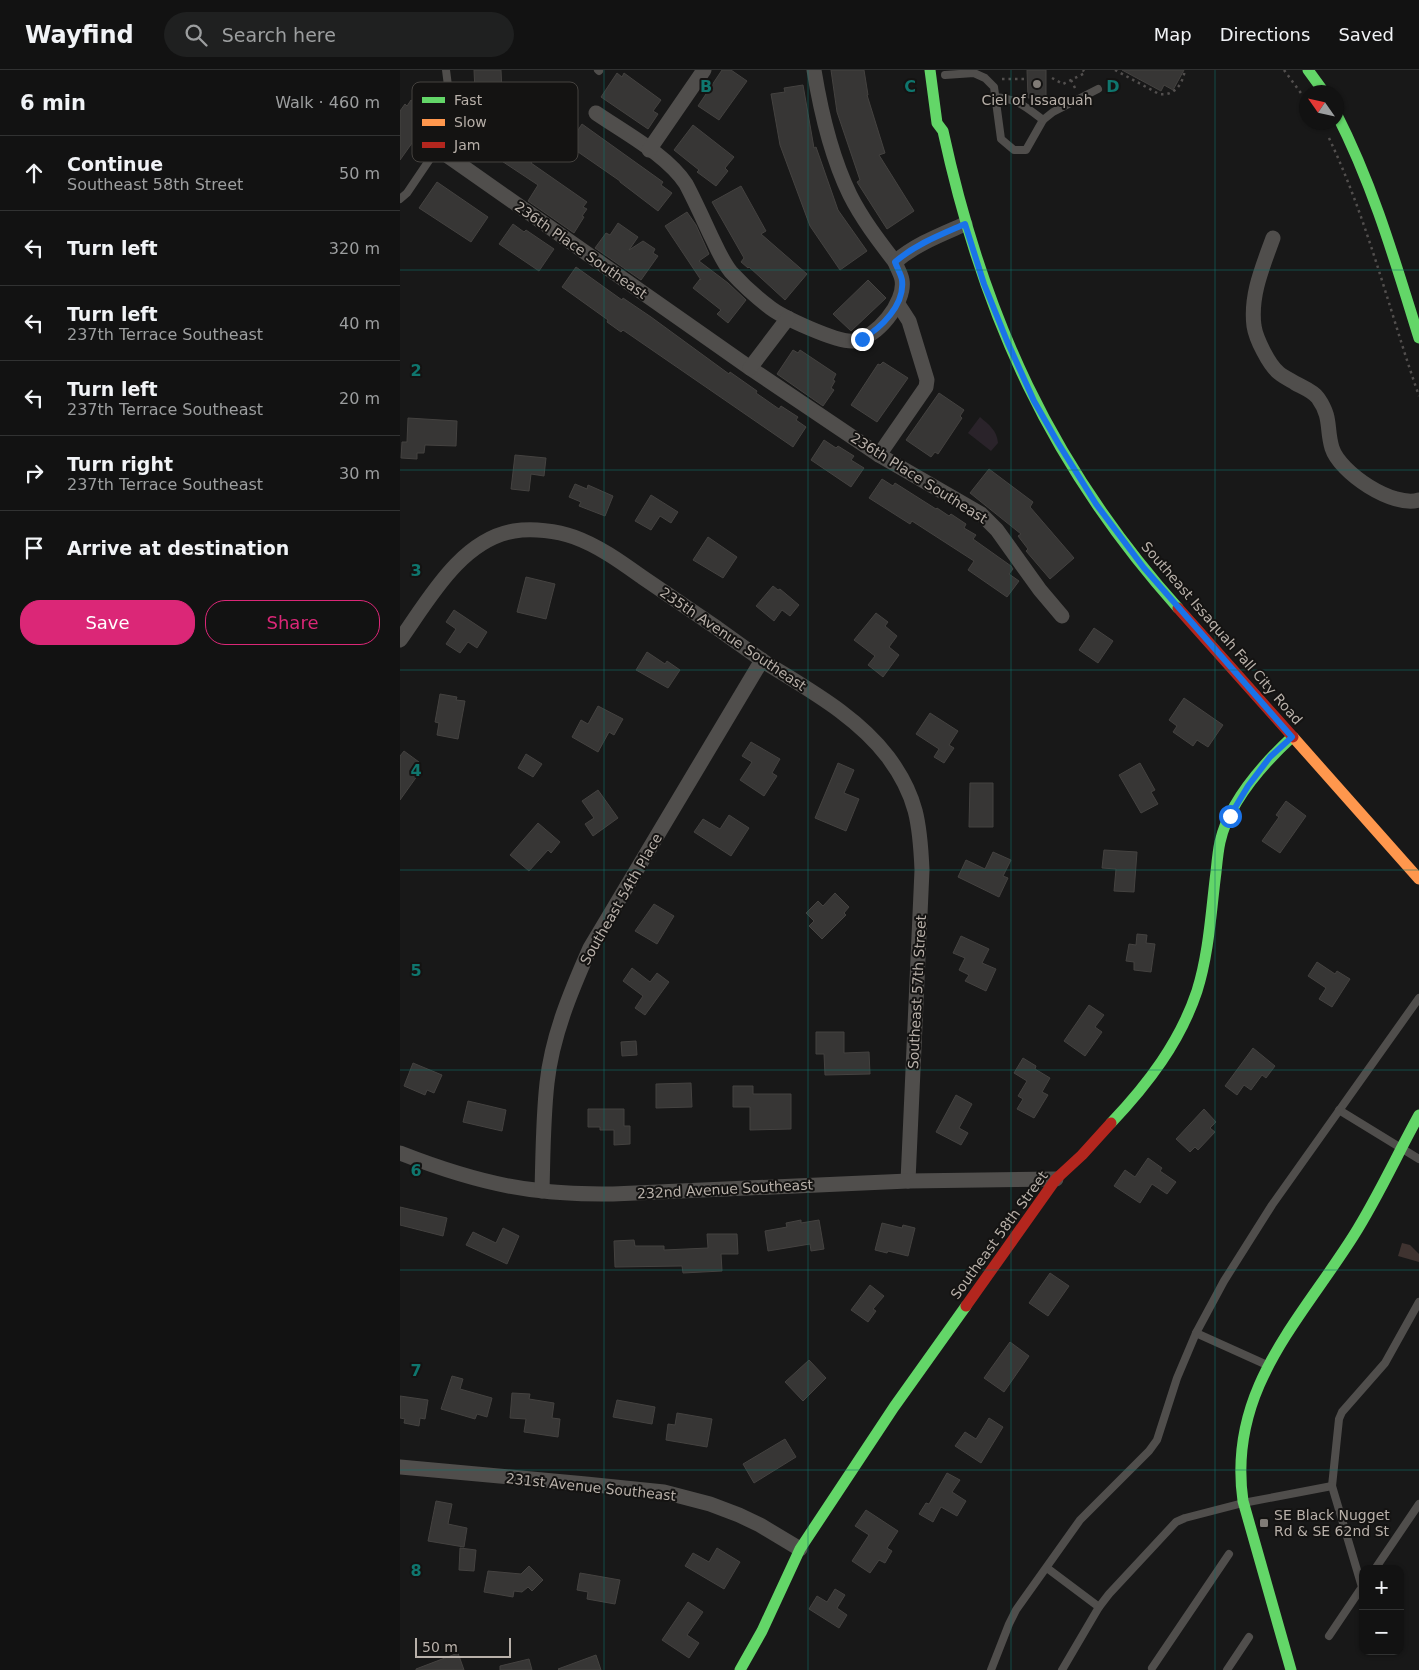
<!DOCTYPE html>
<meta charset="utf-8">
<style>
body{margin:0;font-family:"DejaVu Sans",sans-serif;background:#1f2020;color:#f1f3f6}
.controls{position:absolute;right:15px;bottom:15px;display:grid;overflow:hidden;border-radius:10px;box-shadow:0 1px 4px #0004}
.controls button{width:45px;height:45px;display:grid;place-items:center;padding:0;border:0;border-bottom:1px solid #313232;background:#121212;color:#f1f3f6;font:25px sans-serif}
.compass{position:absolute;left:899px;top:15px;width:45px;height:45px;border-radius:50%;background:#121212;box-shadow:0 1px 4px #0004;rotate:304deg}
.scale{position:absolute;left:15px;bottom:12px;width:96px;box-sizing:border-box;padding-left:5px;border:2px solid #b8b0a9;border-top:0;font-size:14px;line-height:18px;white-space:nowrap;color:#b8b0a9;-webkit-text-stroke:4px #141312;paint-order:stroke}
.stop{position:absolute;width:15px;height:15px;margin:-11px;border:4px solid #1a73e8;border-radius:50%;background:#fff}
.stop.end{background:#1a73e8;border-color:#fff;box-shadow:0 1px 5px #0008}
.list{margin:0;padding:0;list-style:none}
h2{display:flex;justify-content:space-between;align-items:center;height:65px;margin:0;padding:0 20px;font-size:21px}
h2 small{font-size:16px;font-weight:400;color:#9c9e9f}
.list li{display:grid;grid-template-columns:32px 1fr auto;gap:15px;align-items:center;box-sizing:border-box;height:75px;padding:0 20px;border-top:1px solid #313232}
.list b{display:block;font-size:19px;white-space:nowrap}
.list p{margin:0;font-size:16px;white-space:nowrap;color:#9c9e9f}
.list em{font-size:16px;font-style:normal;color:#9c9e9f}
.actions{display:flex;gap:10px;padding:15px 20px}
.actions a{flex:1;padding:11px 0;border:1px solid #db2777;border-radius:20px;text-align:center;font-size:18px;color:#db2777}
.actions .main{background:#db2777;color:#fff}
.icon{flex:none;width:28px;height:28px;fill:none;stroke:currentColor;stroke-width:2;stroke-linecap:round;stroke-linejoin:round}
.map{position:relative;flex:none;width:1019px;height:1600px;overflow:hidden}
header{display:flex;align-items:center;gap:30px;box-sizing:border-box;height:70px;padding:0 25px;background:#121212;border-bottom:1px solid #313232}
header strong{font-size:24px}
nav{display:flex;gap:28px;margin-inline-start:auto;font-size:18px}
.search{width:350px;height:45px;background:#1f2020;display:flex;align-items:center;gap:12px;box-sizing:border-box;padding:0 18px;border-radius:28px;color:#9c9e9f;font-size:19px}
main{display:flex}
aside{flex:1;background:#121212}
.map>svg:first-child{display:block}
.green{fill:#2a232a}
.water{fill:#3f3330}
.building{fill:#373635;stroke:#444240}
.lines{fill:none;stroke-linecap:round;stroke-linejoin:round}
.path{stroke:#524f4e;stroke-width:2.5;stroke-dasharray:2.5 4;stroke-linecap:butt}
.lane{stroke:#504e4c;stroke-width:8}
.street{stroke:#504e4c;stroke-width:15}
.fast{stroke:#63d668;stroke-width:11}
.slow{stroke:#ff974d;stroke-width:11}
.jam{stroke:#b3261e;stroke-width:11}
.route{stroke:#1a73e8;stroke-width:6}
.grid{fill:none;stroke:#0f766e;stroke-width:1;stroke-opacity:0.55}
.poi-dot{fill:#807b76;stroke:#141312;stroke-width:2}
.labels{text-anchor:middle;stroke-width:4;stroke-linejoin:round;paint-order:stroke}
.poi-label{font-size:14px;fill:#b8b0a9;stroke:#141312}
.street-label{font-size:14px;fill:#b8b0a9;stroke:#141312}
.key{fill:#141312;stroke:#45423f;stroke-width:1}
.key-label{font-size:14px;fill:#b8b0a9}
.grid-label{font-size:16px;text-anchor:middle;font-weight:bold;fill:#0f766e;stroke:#141312;stroke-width:4;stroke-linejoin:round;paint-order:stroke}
</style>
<header>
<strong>Wayfind</strong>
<div class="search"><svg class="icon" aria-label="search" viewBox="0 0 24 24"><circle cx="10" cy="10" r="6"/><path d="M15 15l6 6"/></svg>Search here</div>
<nav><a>Map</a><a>Directions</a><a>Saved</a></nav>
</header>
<main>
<aside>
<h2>6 min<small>Walk · 460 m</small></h2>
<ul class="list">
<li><svg class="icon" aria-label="ahead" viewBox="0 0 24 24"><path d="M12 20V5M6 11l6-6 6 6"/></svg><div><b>Continue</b><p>Southeast 58th Street</p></div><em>50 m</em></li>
<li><svg class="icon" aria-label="left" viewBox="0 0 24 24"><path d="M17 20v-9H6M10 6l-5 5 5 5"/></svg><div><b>Turn left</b></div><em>320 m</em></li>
<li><svg class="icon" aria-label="left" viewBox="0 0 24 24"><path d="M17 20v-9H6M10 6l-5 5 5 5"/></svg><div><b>Turn left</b><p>237th Terrace Southeast</p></div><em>40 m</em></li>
<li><svg class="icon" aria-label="left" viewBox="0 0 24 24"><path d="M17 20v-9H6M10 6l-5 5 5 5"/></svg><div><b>Turn left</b><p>237th Terrace Southeast</p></div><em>20 m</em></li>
<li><svg class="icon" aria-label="right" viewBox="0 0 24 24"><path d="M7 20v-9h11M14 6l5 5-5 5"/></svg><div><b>Turn right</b><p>237th Terrace Southeast</p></div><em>30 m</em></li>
<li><svg class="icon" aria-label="arrive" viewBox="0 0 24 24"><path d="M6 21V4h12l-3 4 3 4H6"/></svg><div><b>Arrive at destination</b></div></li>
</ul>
<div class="actions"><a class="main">Save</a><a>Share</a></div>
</aside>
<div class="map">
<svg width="1019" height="1600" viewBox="0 0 1019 1600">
<rect width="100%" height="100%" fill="#181818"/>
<path class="green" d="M580,347C589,355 597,360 598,373L591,381L568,363Z"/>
<path class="water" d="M1002,1173L1010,1175L1019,1184V1192L998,1186Z"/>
<g class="building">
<path d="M74,0H101L102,22H106L107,41L76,43Z"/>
<path d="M322,0H331L347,11L319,50L298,36Z"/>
<path d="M431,0H464L468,25H467L485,83L479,85L514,141L487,159L457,112L460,110L437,42Z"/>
<path d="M627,0H646V27L628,28Z"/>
<path d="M722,0H784L773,20L764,15L761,21Z"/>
<path d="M217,3L222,7L224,3L261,30L253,41L258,44L248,59L201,27Z"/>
<path d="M403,15L414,78L416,77L438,140L467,181L440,200L410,156L380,75L371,24L385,22L384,18Z"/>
<path d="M11,30L32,45L0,90V41L5,34L7,36Z"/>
<path d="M91,50L139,82L131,93L187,132L183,137L187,139L182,146L184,147L174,163L128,131L138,115L76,74Z"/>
<path d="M182,54L263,112L261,115L272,123L258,141L220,112V111L168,75Z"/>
<path d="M293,55L334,87L325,98L328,101L316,116L297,102L299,100L274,80Z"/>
<path d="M37,112L88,147L71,172L19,138Z"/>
<path d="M341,116L366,161L361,164L407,204L385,230L349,197L348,198L341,192L344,188L312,132Z"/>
<path d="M287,142L296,155L309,184L299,191L328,213L346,230L328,253L317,244L321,240L293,218L300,209L301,210L265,156Z"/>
<path d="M218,153L238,167L229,180L243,171L255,179L253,183L258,186L241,210L195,178L206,163L210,165Z"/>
<path d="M113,154L124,162L126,160L154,179L139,201L99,174Z"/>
<path d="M176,197L222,230L223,228L251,247L329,304L330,302L357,321L356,323L379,339L381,336L398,347L396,350L406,357L393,377L223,260L221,262L207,252L208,250L162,217Z"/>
<path d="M468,210L486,228L451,261L433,244Z"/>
<path d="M393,280L398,283L400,280L436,304L433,310L435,311L431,318L434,320L423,336L377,304Z"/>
<path d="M483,292L508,308L477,352L451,335L478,294L480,295Z"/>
<path d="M539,323L564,340L560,346L562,348L538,384L535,382L531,387L506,370Z"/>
<path d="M8,348L57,351L56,376L25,375L24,383H17V389L1,388L2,372H7Z"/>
<path d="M424,370L436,378L438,376L454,386L451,390L464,398L451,417L411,390Z"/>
<path d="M115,385L146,388L144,406L131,404L129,421L111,419Z"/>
<path d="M589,399L633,432L630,437L674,488L650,509L626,481L628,479L618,466L621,464L570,423Z"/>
<path d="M482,409L493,416L495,413L536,439L537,438L549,446L551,444L566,454L564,458L576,465L573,469L611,496L613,499L609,504L619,511L607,527L568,500L574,491L512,451L510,454L469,428Z"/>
<path d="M175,414L187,419L188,415L213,426L205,446L179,436L181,432L169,427Z"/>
<path d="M251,425L278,442L271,453L260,446L251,460L235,451Z"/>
<path d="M308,467L337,487L323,508L293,490Z"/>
<path d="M126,507L155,514L146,549L117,542Z"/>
<path d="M373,516L378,520L380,519L399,535L390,546L382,540L374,551L356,536Z"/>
<path d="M54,540L87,562L77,578L68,572L60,583L46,574L56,559L46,552Z"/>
<path d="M476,543L488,552L485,556L497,566L489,577L499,585L483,607L468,595L475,586L454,570Z"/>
<path d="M694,558L713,571L698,593L679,580Z"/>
<path d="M247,582L265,594L267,591L280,600L268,618L236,600Z"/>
<path d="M40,624L57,627L56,630L65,631L58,669L37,665L39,653L35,652Z"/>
<path d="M784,628L823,655L808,677L797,670L793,676L773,662L777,656L769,650Z"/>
<path d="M198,636L223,649L214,665L209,662L198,682L172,667L181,650L188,654Z"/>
<path d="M530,643L558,661L549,675L554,678L544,693L534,687L539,679L516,664Z"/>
<path d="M351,672L380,689L372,703L377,706L364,726L340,710L352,692L342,686Z"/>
<path d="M4,681L19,692L15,698L20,702L0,730V686Z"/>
<path d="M126,684L142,694L133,707L118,698Z"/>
<path d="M438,693L454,700L444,723L459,729L446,761L415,748Z"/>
<path d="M740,693L755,720L751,722L758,734L741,743L719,705Z"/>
<path d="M570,713H593V757H569Z"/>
<path d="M198,720L218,748L193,766L185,754L194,748L182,731Z"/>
<path d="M886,731L906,746L880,783L862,771L879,747L876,745Z"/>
<path d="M329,745L349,758L331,786L294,762L303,749L320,759Z"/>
<path d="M138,753L160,772L151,783L148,780L129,801L110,785Z"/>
<path d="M704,780L737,782L734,822L714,821L716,799L702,798Z"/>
<path d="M593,782L611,790L603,806L608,808L599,827L558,807L566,790L585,799Z"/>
<path d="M435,823L449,837L444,843L446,845L422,869L409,856L414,851L406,843L418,831L423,836Z"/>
<path d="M254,834L274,846L257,874L235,861Z"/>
<path d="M737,864L747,865L746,873L755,874L751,902L734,900V892L726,891L729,874L736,875Z"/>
<path d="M561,866L589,879L582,893L596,899L586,921L565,911L569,905L559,900L565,888L553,883Z"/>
<path d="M917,892L935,904L937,901L950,909L932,937L919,929L926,918L908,906Z"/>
<path d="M232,898L250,912L257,903L269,912L245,945L235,938L243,926L223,911Z"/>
<path d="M689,935L704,945L695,957L702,962L685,986L664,971Z"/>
<path d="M416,962H444V983L469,982L470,1004L425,1005L424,984H416Z"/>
<path d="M236,971L237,985L222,986L221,972Z"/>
<path d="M853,978L875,996L866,1008L862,1005L851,1020L844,1015L837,1025L825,1016Z"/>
<path d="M623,988L636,996L635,999L650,1008L642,1022L648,1025L634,1048L617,1039L623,1029L618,1026L627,1011L614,1003Z"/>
<path d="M13,993L42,1005L34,1023L27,1020L25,1025L4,1016Z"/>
<path d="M291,1013L292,1037L256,1038V1014Z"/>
<path d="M333,1016H353V1024H391V1059L350,1060V1037H333Z"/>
<path d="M556,1025L572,1034L559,1058L568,1063L561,1075L536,1062Z"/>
<path d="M68,1031L106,1040L102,1061L63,1052Z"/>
<path d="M188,1039H224V1056H230V1074L214,1075V1060H200V1057H188Z"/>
<path d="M804,1039L816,1052L810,1058L815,1062L798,1080L795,1077L790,1082L776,1069Z"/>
<path d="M748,1088L762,1098L760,1101L776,1112L767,1124L752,1114L740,1133L714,1116L725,1100L735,1107Z"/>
<path d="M0,1137L47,1148L43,1166L0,1155Z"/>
<path d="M401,1150V1153L419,1150L424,1179L411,1181L410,1174L368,1181L365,1161L387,1157L386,1153Z"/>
<path d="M482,1153L502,1158L503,1155L515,1158L508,1186L488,1181L487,1183L475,1180Z"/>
<path d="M103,1158L119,1166L107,1194L66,1175L73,1162L96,1173Z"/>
<path d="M307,1164H337L338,1184H321L322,1201L283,1203L282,1196L215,1197L214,1171L234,1170L235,1176H264V1180L308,1178Z"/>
<path d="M650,1203L669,1216L648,1246L629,1233Z"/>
<path d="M470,1215L484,1226L473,1239L476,1241L468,1252L451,1240Z"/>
<path d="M610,1272L629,1286L604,1322L584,1308Z"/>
<path d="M409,1290L426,1308L403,1331L385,1312Z"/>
<path d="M52,1306L63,1309L60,1319L92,1328L87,1347L77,1344L75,1349L41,1339Z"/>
<path d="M112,1323L130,1324L129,1329L154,1333L152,1348L160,1349L158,1367L124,1362L126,1349L110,1348Z"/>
<path d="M0,1326L28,1330L25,1349L20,1348L19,1356L4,1353L5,1349L0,1348Z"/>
<path d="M217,1330L255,1337L252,1354L213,1347Z"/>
<path d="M277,1343L312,1349L307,1377L266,1370L268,1354L275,1355Z"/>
<path d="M589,1348L603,1357L581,1393L555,1376L565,1362L576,1369Z"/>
<path d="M385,1369L396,1387L354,1413L343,1394Z"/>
<path d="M547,1403L560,1410L552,1422L566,1431L557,1446L541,1437L533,1452L519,1444L526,1433L529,1434Z"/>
<path d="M36,1431L52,1434L48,1454L67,1458L64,1477L28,1471Z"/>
<path d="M466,1440L498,1461L487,1478L492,1481L485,1493L479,1490L470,1503L452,1491L469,1465L455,1456Z"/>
<path d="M60,1478L76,1480L74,1501L59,1500Z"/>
<path d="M317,1478L340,1492L324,1519L285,1496L293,1483L309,1492Z"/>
<path d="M129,1496L143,1510L132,1521L128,1517L122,1522L114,1521L113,1527L84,1522L88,1501L121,1504Z"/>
<path d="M180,1503L220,1510L215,1534L187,1529L188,1522L177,1520Z"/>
<path d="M435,1519L445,1525L437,1538L447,1545L439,1558L409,1539L417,1526L427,1532Z"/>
<path d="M288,1532L303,1542L287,1565L299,1573L289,1588L262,1570Z"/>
<path d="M58,1583L64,1600H16V1599Z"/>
<path d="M196,1585L201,1600H159L158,1599Z"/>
<path d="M129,1589L132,1600H100V1596Z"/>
</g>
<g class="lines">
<g class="path">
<path d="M715,0L759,24C775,26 782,15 785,0"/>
<path d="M884,0L906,30"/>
<path d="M652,8L663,14L685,3L683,0"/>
<path d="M602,9H627"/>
<path d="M671,10L676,20"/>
<path d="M929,68C968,151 989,240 1019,326"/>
</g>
<g class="lane">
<path d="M198,0L199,1"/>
<path d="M545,5L574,3L585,8L594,17L601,69L614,80H626L643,50C626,37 618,29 595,27"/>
<path d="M643,50L653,42L698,19"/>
<path d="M0,129L7,123L53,55L46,0"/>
<path d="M939,1040L1019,1089"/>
<path d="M796,1263L867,1295"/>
<path d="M932,1416L939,1349L942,1342L985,1293L1019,1232"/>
<path d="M647,1498L699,1537"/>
<path d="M975,1499L1019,1434"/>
<path d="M752,1598L829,1484"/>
<path d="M591,1600L609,1554L616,1540L680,1450L749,1381L757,1370L777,1308L796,1263L824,1211L872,1135L1019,928"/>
<path d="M662,1600L699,1537L709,1524L776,1452L785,1448L843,1433L932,1416L962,1517L929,1566"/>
<path d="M827,1600L849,1567"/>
</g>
<g class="street">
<path d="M414,0C421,43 431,86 450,125C462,149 479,171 495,192"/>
<path d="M196,43C225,63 267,85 286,114C295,131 303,149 311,166C317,178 322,191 331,202C342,214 355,226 368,236C381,247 438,273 454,271C476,269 506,232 502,210C501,204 497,198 495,192C516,174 540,165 565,154"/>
<path d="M38,79L350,298L479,385L581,444L597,460L640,520L662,546"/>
<path d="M249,80L304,0"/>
<path d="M873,168C863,196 850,225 854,256C856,269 869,295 879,303C884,307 890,310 895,313C902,317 913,321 918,328C932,348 926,358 932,378C940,403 993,438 1019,430"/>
<path d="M350,298L388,248"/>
<path d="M479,385L526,317L527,310L509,251L498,234"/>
<path d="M0,570C29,529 61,470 114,461C133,458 157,461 174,467C199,476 221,492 242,507C267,524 292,541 317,558C332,569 348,580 363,591C407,619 456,645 488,687C517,726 520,754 522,800L508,1111"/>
<path d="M0,1083C46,1101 95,1117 144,1121C167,1124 190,1124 213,1124L508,1111L656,1109"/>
<path d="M142,1121C143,1085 143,1049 147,1013C152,966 171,921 190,878L362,590"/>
<path d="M0,1397L186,1414L264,1422L310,1434L339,1445L360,1455L400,1479"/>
</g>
<g class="fast">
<path d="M530,0L537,53L543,61C583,246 651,396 778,538"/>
<path d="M908,0L924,22"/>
<path d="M936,43C973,115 995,191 1019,268"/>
<path d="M711,1053C748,1014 780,972 797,921C809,883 811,841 816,802C817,792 818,781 820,772C829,732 863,694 892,667"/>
<path d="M340,1600L362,1561L400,1479L494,1337L566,1236"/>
<path d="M891,1600L843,1431C827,1320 900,1251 954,1165C978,1127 997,1085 1019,1045"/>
</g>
<path class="slow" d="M893,667L1019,809"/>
<g class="jam">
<path d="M778,538L893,667"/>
<path d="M566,1236L656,1109L682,1085L711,1053"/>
</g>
</g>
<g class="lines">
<path class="route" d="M462,269C481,258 505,235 502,210C501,204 497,198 495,192C516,174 540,165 565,154L584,214L607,271L634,331L658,373L696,434L744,498L892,667L870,687L848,716L830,746"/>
</g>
<path class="grid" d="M204,0V1600M408,0V1600M611,0V1600M815,0V1600M0,200H1019M0,400H1019M0,600H1019M0,800H1019M0,1000H1019M0,1200H1019M0,1400H1019"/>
<g class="poi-dot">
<circle cx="637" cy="14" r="5"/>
<rect x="859" y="1448" width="10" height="10" rx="2.5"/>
</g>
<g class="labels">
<g class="poi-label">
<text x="637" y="35">Ciel of Issaquah</text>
<text x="874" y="1450" text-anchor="start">SE Black Nugget<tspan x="874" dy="16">Rd &amp; SE 62nd St</tspan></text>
</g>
<g class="street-label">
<text transform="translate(181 180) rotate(35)" y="5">236th Place Southeast</text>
<text transform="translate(519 408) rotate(32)" y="5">236th Place Southeast</text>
<text transform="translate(822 563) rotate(49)" y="5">Southeast Issaquah Fall City Road</text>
<text transform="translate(333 569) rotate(34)" y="5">235th Avenue Southeast</text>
<text transform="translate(221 829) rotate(-60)" y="5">Southeast 54th Place</text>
<text transform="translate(517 922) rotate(-87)" y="5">Southeast 57th Street</text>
<text transform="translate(325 1119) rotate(-3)" y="5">232nd Avenue Southeast</text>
<text transform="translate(599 1165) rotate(-54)" y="5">Southeast 58th Street</text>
<text transform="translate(191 1417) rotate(6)" y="5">231st Avenue Southeast</text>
</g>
</g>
<rect x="12" y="12" width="166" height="80" rx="8" class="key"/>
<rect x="22" y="27" width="23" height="6" fill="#63d668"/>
<rect x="22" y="49" width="23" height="7" fill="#ff974d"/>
<rect x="22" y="72" width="23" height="6" fill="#b3261e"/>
<g class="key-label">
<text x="54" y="35">Fast</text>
<text x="54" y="57">Slow</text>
<text x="54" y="80">Jam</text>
</g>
<g class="grid-label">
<text x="306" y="22">B</text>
<text x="510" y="22">C</text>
<text x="713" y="22">D</text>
<text x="16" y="306">2</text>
<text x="16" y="506">3</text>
<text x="16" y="706">4</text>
<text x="16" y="906">5</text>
<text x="16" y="1106">6</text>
<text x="16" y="1306">7</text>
<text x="16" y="1506">8</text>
</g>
</svg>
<div class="controls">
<button>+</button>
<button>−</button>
</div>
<svg class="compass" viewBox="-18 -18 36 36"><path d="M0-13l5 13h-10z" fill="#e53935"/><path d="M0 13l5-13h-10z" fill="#9c9e9f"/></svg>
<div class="scale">50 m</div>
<div class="stop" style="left:830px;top:746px"></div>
<div class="stop end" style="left:462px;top:269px"></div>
</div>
</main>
